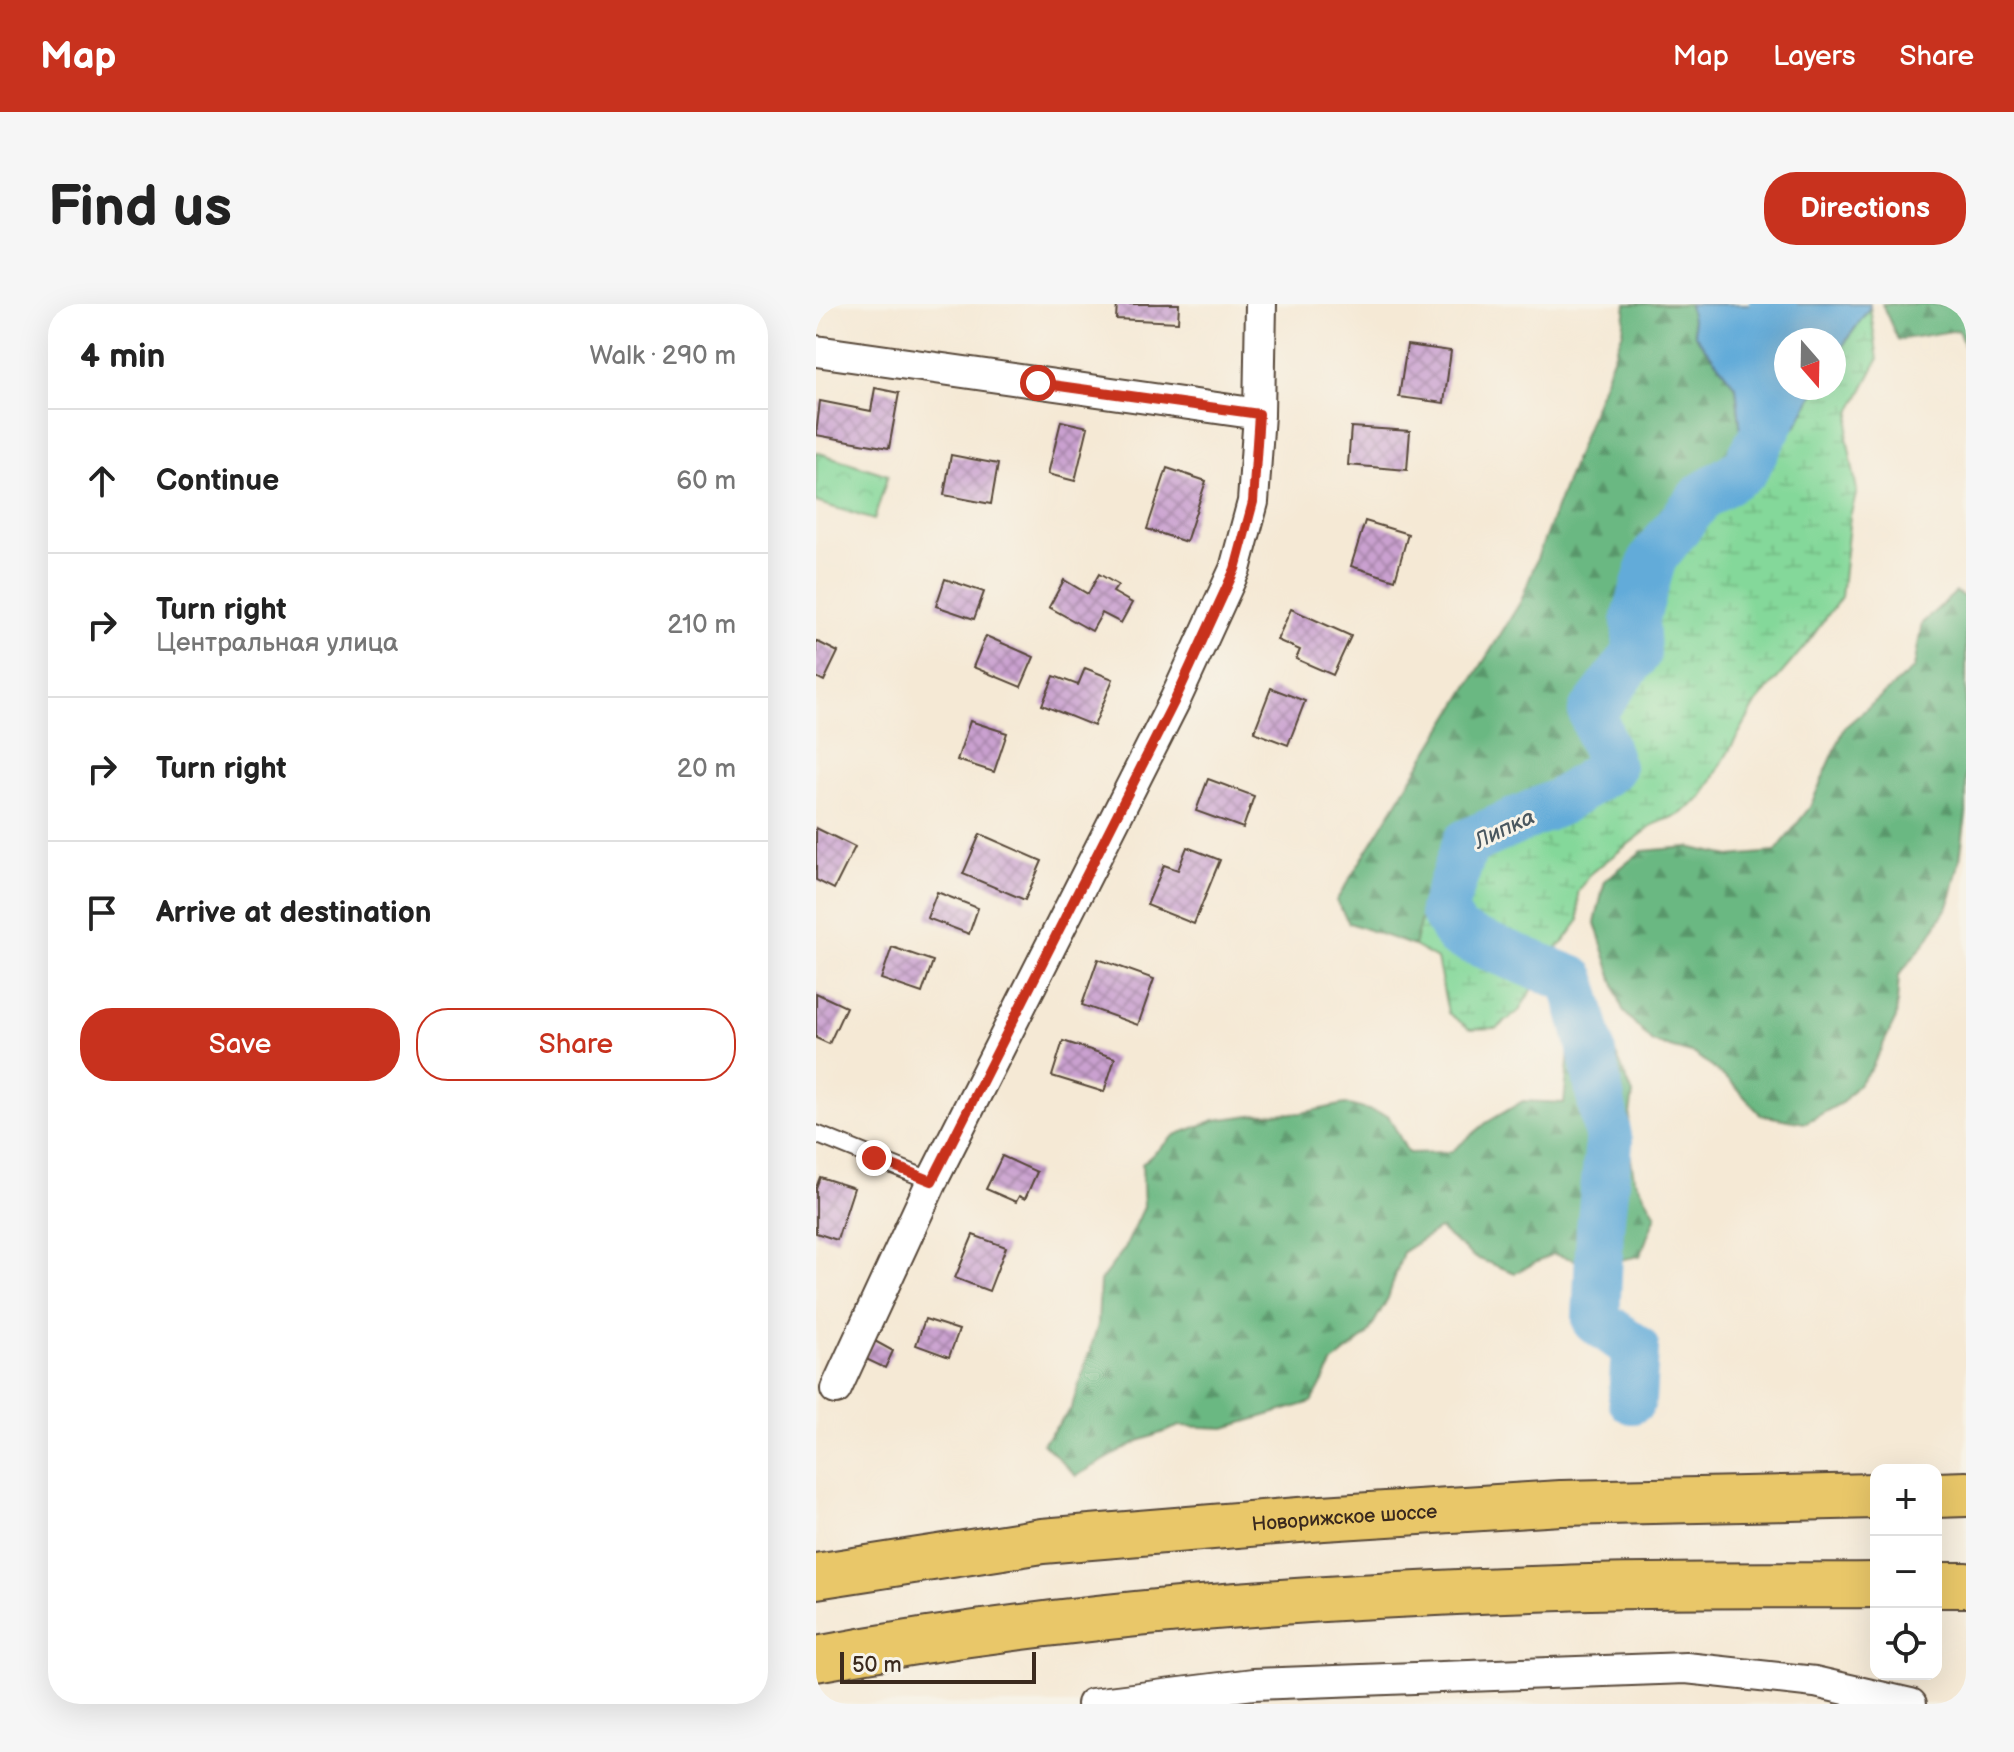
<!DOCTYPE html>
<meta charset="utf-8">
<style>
body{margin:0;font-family:"Balsamiq Sans",sans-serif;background:#f6f6f6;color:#222}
.controls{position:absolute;right:24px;bottom:24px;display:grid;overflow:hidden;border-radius:16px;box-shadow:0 8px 32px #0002}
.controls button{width:72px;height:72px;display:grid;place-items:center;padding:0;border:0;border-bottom:2px solid #e0e0e0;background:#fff;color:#222;font:40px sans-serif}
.compass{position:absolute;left:958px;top:24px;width:72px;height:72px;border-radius:50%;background:#fff;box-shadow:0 8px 32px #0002;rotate:160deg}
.scale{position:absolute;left:24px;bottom:20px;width:196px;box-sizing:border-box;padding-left:8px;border:4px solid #3b2a1e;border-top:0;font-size:22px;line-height:28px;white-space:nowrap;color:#3b2a1e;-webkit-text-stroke:6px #f7f3e8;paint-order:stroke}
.stop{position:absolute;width:24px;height:24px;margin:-18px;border:6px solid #c8321e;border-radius:50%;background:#fff}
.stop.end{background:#c8321e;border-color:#fff;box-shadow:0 2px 8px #0008}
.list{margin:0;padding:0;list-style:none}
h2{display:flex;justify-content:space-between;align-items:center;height:104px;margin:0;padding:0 32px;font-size:34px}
h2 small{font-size:26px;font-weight:400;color:#767676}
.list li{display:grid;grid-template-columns:52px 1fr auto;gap:24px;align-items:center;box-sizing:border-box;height:144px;padding:0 32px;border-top:2px solid #e0e0e0}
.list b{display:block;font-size:30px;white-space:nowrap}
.list p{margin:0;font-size:26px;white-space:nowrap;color:#767676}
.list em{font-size:26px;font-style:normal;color:#767676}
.actions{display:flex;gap:16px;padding:24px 32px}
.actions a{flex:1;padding:18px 0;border:2px solid #c8321e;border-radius:32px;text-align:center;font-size:28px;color:#c8321e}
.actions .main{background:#c8321e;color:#fff}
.icon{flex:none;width:44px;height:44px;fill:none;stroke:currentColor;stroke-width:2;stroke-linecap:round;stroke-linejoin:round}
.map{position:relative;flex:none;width:1150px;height:1400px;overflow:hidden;border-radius:32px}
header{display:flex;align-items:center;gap:48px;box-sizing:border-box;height:112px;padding:0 40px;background:#c8321e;color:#fff}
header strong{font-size:38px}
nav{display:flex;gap:44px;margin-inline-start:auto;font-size:28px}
.intro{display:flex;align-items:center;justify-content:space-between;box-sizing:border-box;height:192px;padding:0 48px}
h1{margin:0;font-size:56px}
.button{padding:20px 36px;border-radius:32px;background:#c8321e;color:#fff;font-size:28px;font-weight:700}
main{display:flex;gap:48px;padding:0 48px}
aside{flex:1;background:#fff;border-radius:32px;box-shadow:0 8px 32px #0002}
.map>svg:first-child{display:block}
.forest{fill:url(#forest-firs);stroke:#537150;stroke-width:2}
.wetland{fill:url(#wetland-marsh);stroke:#60815c;stroke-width:2}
.park{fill:url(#park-crowns);stroke:#60815c;stroke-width:2}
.water{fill:#62abd9;stroke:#4e6a7c;stroke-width:2}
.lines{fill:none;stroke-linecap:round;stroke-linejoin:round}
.river{stroke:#62abd9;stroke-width:48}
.building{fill:url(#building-cross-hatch)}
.lane-casing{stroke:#574739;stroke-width:20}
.street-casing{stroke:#574739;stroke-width:34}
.highway-casing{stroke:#574739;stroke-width:48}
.lane{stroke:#fff;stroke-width:16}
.street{stroke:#fff;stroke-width:30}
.highway{stroke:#e9c769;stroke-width:44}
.route{stroke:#c8321e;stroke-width:10}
.labels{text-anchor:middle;stroke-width:6;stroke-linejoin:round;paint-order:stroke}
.street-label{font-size:20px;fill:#3b2a1e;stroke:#f7f3e8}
.water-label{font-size:22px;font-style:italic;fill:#49575f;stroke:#f7f3e8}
</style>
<header>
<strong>Map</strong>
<nav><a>Map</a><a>Layers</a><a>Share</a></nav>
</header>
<div class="intro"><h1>Find us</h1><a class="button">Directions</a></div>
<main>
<aside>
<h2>4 min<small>Walk · 290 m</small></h2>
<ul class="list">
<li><svg class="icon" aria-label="ahead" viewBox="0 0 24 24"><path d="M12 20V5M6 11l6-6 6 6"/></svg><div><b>Continue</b></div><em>60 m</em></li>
<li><svg class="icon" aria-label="right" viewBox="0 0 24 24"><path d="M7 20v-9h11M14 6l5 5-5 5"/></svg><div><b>Turn right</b><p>Центральная улица</p></div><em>210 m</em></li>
<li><svg class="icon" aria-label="right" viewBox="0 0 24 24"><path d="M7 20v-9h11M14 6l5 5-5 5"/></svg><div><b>Turn right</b></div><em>20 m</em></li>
<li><svg class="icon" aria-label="arrive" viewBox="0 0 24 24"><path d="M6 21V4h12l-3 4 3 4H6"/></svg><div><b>Arrive at destination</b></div></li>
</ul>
<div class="actions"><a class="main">Save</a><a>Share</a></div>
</aside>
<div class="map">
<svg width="1150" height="1400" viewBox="0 0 1150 1400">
<defs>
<pattern id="forest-firs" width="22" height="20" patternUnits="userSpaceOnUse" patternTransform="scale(2)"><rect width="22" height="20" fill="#6bb882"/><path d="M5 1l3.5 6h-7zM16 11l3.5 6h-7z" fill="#59966a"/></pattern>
<pattern id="wetland-marsh" width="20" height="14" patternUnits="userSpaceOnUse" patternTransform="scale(2)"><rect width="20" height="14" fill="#84d89a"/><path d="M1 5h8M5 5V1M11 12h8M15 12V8" fill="none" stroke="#73ba84"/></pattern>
<pattern id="park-crowns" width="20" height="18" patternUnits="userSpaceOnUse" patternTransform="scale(2)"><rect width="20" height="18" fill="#84d89a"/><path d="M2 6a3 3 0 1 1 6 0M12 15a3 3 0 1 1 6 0" fill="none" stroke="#73ba84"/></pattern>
<pattern id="building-cross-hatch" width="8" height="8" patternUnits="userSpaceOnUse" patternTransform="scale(2)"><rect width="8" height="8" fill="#caa1d0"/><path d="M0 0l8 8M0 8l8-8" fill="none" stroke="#a583a8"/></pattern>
</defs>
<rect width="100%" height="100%" fill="#f7f3e8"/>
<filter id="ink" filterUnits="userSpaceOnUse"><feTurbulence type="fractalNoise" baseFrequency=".0125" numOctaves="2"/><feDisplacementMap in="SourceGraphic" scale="16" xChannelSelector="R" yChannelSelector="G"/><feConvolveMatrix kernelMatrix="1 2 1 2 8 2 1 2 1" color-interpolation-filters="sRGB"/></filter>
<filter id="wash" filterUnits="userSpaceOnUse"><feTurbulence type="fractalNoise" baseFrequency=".006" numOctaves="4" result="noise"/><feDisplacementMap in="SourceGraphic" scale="32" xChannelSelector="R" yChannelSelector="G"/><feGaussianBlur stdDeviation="1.8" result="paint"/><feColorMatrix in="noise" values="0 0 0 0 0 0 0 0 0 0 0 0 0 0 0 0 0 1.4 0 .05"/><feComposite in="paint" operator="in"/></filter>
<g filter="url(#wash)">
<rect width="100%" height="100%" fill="#f5e9d5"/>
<g class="forest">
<path d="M810,0H873L879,31L920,83L929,165L885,193L819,316L821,349L776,408L795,464L745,497L650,539L627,606L605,615L598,642L533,619L520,597L705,297L807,27Z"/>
<path d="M1066,0H1150V47L1142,26L1082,36Z"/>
<path d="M1140,288L1150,294V509L1144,555L1133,600L1110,638L1083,671L1080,714L1055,765L1027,798L989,819L945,811L915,778L879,750L836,738L807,707L779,619L789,576L826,547L872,543L914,552L959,548L994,503L1029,423L1098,364L1106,319Z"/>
<path d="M791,730L817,790L811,831L818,873L840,911L824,952L779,961L737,950L699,969L658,953L623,925L587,948L572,994L551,1031L517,1059L496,1098L409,1124L364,1122L323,1137L260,1172L227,1139L255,1105L282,1021L284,977L309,944L328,903L326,860L359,831L399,816L443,810L485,809L529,800L572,811L592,849L635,848L670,819L707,797L748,799L753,746Z"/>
</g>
<path class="wetland" d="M1054,3L1062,56L1036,106L1031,133L1041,187L1034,212L1025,293L991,340L941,398L886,494L864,510L839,520L776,568L762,589L763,617L746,640L724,656L716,685L703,707L681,724L654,725L632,709L621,655L598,642L605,615L627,605L650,539L745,497L795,464L776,408L821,349L819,316L837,254L885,193L929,165L980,122L1001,84H1018V54Z"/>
<path class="park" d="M0,148L72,171L58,216L0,198Z"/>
<path class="water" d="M873,0H1054V3L1018,54V36H970V84H1001L980,122L929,165L920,83L879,31Z"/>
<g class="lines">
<path class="river" d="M816,1096L819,1044L780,1016L784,925L793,838L774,740L757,676L641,630L627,606L650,539L745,497L795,464L776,408L821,349L819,316L837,254L885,193L929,165L964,100L957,0"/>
</g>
<g id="blocks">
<g class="building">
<path d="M301,0H363L362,18L300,15Z"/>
<path d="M591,41L635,47L628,99L583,93Z"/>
<path d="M59,84L83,89L73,144L0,131L4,97L55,107Z"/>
<path d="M245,117L272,123L259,177L232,170Z"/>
<path d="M535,123L594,127L591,166L532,161Z"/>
<path d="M135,151L182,160L175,200L128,191Z"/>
<path d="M351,164L390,177L370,238L331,225Z"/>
<path d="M549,217L592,230L579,276L535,262Z"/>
<path d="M283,270L302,281L297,288L316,299L305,319L286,309L276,327L233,303L248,276L272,290Z"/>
<path d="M129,275L168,288L158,315L120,302Z"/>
<path d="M475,305L535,332L517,371L480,355L484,346L461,336Z"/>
<path d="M170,332L218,353L205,383L157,363Z"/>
<path d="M0,337L22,348L8,377L0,373Z"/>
<path d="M269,364L297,375L278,422L226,401L238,372L262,381Z"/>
<path d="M455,384L489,397L472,441L438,428Z"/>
<path d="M154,417L191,429L178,468L141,456Z"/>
<path d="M392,475L438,492L427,524L380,507Z"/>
<path d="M0,524L39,543L18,585L0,576Z"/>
<path d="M164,530L226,557L209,596L147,570Z"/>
<path d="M371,543L404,556L378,620L331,601L348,561L362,566Z"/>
<path d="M121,588L162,604L153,630L111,614Z"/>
<path d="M76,643L117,657L106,689L65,675Z"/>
<path d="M282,655L338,675L322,721L266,701Z"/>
<path d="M0,689L30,703L13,740L0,734Z"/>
<path d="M247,737L299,754L288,788L236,772Z"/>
<path d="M186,852L221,868L209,895L203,892L200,898L170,885Z"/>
<path d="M4,873L38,884L21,936L0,929V884Z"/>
<path d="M157,931L190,943L173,987L139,974Z"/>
<path d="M109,1015L143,1026L133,1053L100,1041Z"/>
<path d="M57,1036L77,1047L69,1064L48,1054Z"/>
</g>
</g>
</g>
<g filter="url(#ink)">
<use href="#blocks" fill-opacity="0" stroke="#574739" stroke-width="2"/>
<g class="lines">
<g class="lane-casing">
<path id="lane" d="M0,830L116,877"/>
</g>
<g class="street-casing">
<g id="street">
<path d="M0,47L443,110"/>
<path d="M20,1085L116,877L359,396L419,265L437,198L443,110L445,0"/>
<path d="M276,1400L437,1380L870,1364L999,1378L1095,1400"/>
</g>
</g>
<g class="highway-casing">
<g id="highway">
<path d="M1120,1191L1150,1190"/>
<path id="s1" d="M0,1272L226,1237L507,1214L745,1199L1060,1192"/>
<path d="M1120,1281H1150"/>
<path d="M0,1355C245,1309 496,1292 746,1284C850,1280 955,1282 1060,1281"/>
</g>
</g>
<use href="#lane" class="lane"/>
<use href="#street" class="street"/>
<use href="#highway" class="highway"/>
</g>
</g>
<g class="lines" filter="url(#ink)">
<path class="route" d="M58,854L116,877L359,396L419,265L437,198L443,110L222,79"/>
</g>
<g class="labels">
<g class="street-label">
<text dy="7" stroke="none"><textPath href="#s1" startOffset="532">Новорижское шоссе</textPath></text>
</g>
<g class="water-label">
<text transform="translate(688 524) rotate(-25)" y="8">Липка</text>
</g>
</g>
</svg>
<div class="controls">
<button>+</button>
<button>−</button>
<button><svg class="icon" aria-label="locate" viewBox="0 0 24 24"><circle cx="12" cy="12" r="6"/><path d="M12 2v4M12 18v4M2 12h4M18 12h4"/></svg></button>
</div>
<svg class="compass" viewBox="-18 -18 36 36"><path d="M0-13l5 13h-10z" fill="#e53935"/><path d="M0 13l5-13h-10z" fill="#767676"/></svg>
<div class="scale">50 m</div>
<div class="stop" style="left:222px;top:79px"></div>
<div class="stop end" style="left:58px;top:854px"></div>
</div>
</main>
